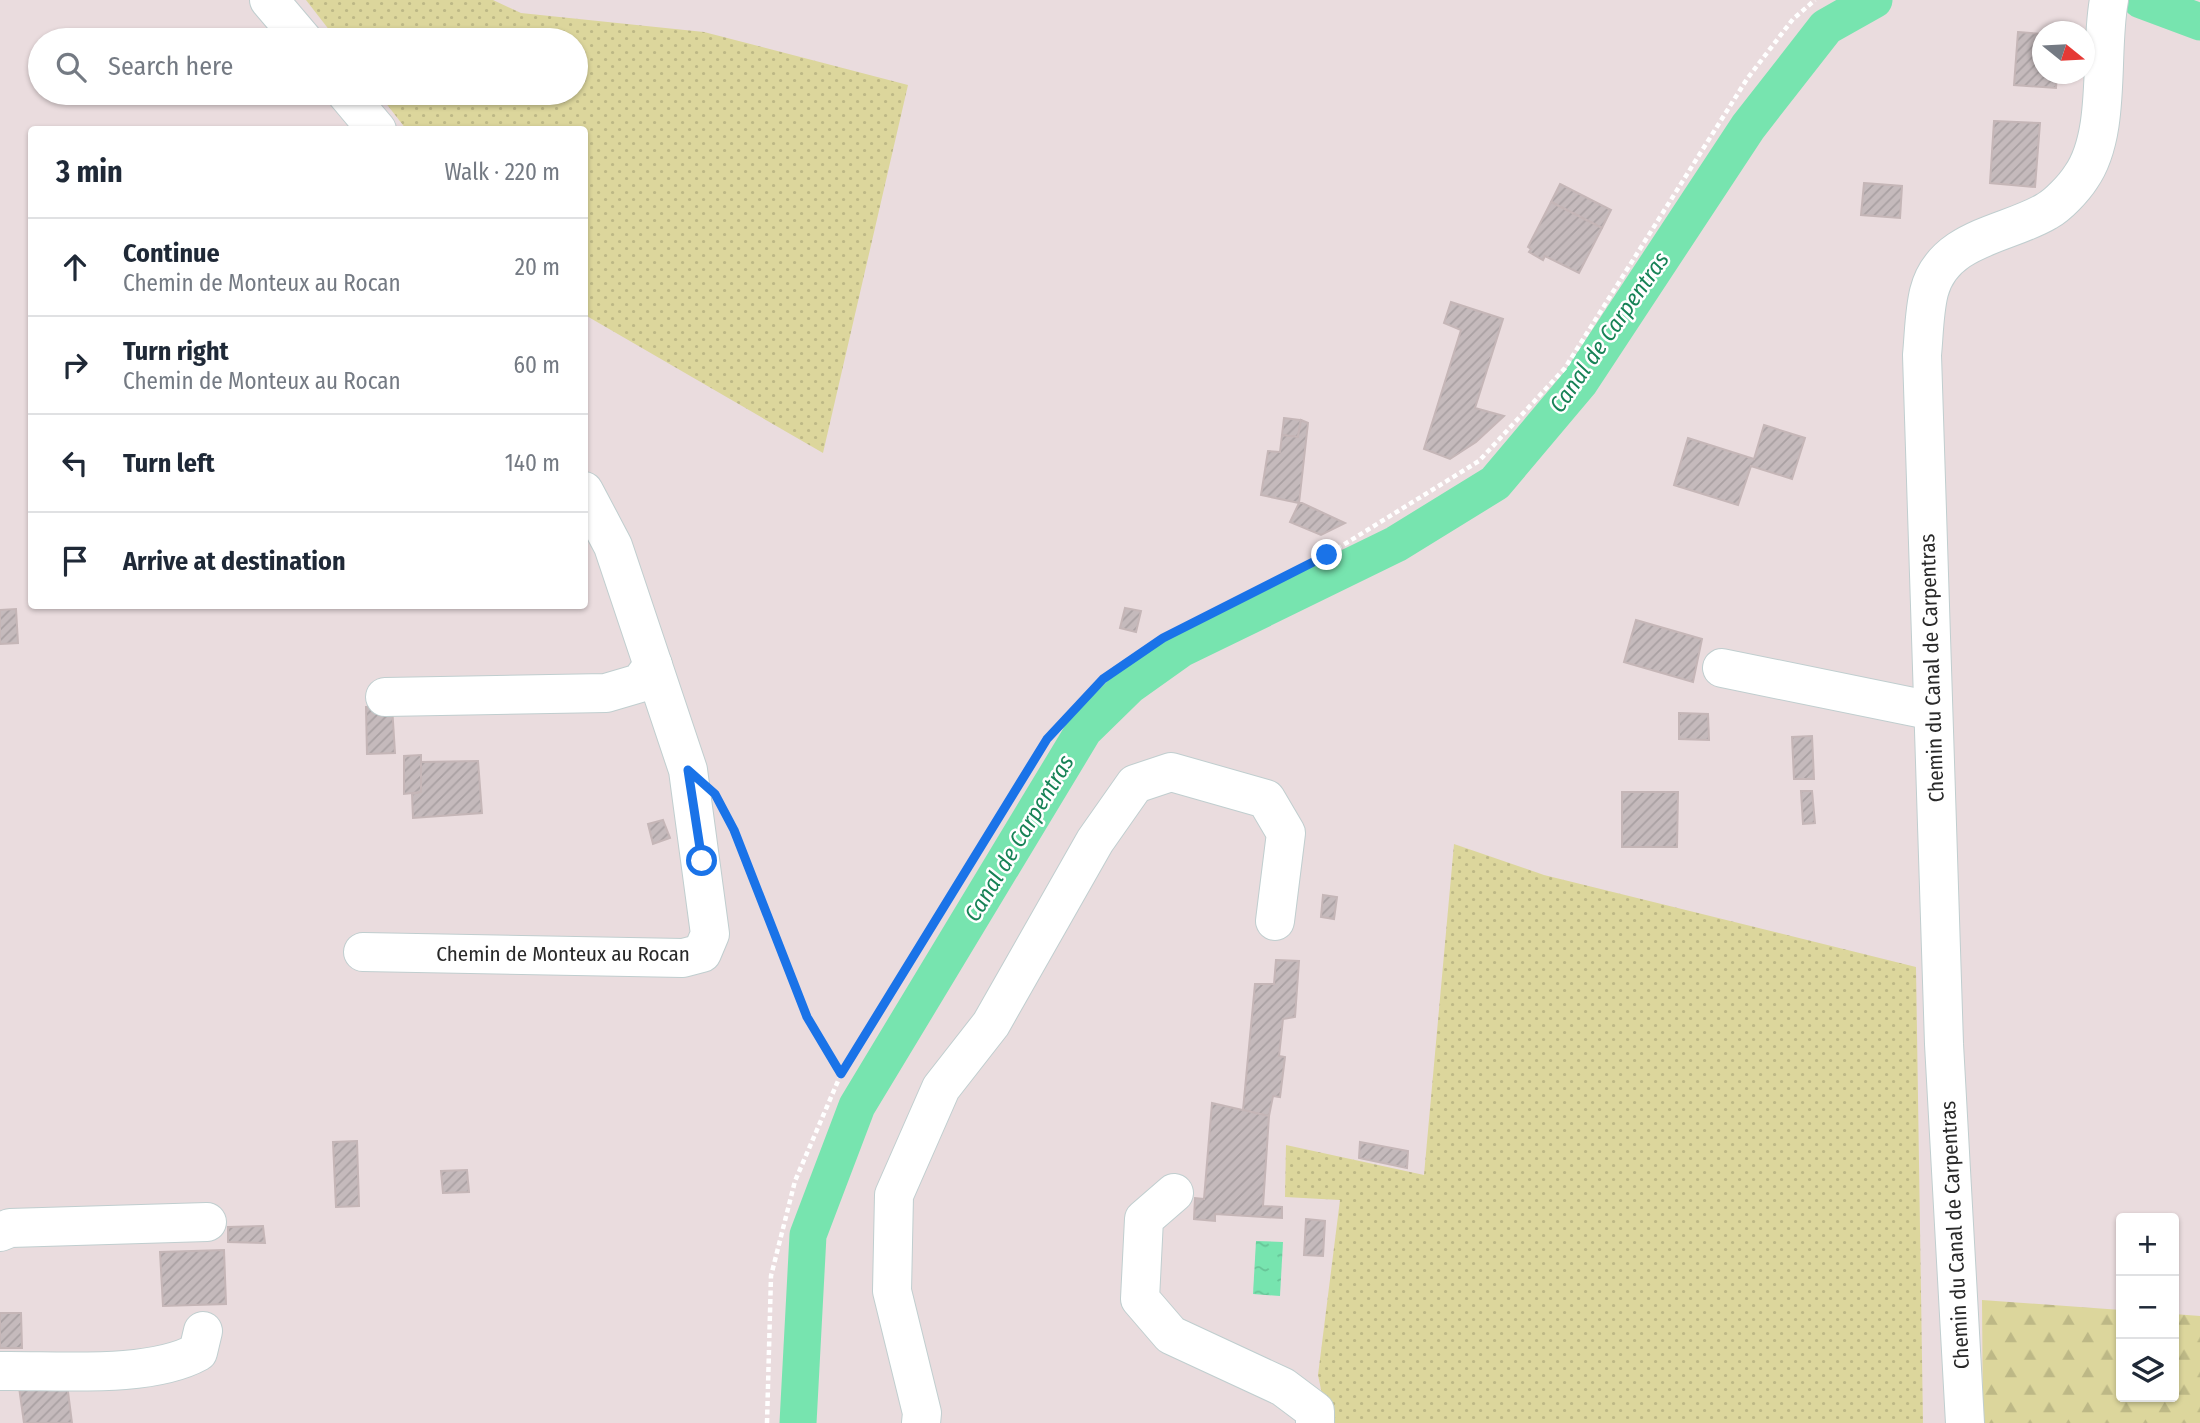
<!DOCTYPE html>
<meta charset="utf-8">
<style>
body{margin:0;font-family:"Fira Sans Condensed",sans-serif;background:#f2f2f3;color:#1f2937}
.controls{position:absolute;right:21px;bottom:21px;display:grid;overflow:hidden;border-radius:7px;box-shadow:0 2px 5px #0004}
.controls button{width:63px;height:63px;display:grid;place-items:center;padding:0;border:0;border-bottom:2px solid #e0e1e3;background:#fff;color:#1f2937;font:35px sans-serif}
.compass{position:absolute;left:2032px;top:21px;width:63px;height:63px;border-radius:50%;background:#fff;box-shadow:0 2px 5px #0004;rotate:108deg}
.stop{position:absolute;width:21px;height:21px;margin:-16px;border:5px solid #1a73e8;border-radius:50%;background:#fff}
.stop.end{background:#1a73e8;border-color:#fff;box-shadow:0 2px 7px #0008}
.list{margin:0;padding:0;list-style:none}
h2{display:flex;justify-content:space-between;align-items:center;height:91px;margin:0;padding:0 28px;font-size:30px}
h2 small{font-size:23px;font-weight:400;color:#747a83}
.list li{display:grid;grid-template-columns:46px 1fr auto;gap:21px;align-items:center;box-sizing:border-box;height:98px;padding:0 28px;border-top:2px solid #e0e1e3}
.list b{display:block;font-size:26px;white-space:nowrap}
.list p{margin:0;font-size:23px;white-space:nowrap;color:#747a83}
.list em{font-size:23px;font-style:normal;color:#747a83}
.icon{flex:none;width:38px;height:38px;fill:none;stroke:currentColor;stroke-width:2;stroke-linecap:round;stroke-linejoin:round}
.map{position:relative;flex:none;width:2200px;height:1423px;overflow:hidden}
.search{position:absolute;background:#fff;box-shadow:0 2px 5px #0004;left:28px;top:28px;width:560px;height:77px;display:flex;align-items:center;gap:18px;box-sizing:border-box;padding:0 24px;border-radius:38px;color:#747a83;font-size:26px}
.panel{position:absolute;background:#fff;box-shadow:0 2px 5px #0004;left:28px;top:126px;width:560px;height:483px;border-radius:7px}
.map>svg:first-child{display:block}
.grass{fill:url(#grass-dots)}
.forest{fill:url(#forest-firs)}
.water{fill:url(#water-ripples)}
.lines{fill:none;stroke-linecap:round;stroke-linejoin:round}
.canal{stroke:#77e4af;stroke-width:37}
.building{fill:url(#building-hatch);stroke:#c5b6b7;stroke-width:2}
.minor-casing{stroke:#c0cecf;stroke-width:40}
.path{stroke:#fff;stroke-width:4.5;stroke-dasharray:5 3.5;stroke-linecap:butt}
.minor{stroke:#fff;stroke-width:38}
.route{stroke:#1a73e8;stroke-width:9}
.labels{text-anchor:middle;stroke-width:5;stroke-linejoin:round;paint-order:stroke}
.street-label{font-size:21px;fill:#292929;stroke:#fff}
.water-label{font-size:23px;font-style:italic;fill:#178256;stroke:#fff}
</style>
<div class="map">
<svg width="2200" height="1423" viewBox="0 0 2200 1423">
<defs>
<pattern id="grass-dots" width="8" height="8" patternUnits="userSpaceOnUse" patternTransform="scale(1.75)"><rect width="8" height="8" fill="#dcd69c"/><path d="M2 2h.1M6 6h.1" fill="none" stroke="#bdb886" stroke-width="1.8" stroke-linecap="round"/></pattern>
<pattern id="forest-firs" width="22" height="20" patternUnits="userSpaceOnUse" patternTransform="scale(1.75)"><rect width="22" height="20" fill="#dcd69c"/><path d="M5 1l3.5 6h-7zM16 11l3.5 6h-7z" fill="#bdb886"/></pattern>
<pattern id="water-ripples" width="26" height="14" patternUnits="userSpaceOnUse" patternTransform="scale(1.75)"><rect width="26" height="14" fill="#77e4af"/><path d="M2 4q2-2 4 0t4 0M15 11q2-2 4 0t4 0" fill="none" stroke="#67c497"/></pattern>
<pattern id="building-hatch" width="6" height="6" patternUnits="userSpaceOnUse" patternTransform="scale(1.75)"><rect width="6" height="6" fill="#c5babc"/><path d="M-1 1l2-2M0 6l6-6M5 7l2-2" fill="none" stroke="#a9a0a2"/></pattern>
</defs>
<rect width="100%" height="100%" fill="#eadcde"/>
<g class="grass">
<path d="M306,0H493L521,13L704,32L908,85L823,453L585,315L584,130L406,129L378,93H576V40H337Z"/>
<path d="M1454,844L1544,875L1916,967L1923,1423H1328L1318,1375L1340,1200L1285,1197L1286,1145L1424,1175Z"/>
</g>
<path class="forest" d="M1982,1300L2121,1310V1397H2174V1314L2200,1316V1423H1983Z"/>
<path class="water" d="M1256,1241L1283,1242L1280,1296L1253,1294Z"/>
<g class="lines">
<g class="canal">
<path d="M2141,0L2200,22"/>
<path d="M798,1423L808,1235L857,1106L1084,730L1129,686L1181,649L1396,544L1495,483L1580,382L1748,127L1826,27L1874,0"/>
</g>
</g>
<g class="building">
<path d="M2018,32L2042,34V74H2057L2056,88L2014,85Z"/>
<path d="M1994,121L2040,123L2035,187L1990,183Z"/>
<path d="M1864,183L1902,186L1900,218L1861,215Z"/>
<path d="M1560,184L1611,210L1602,228L1551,202Z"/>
<path d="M1551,202L1602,228L1579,273L1545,256L1543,260L1529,252L1531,249L1528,247Z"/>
<path d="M1451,302L1503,319L1475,408L1504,416L1476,442L1450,459L1424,449L1461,330L1444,323Z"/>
<path d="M1284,418L1301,420L1298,437L1282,435Z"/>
<path d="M1301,420L1308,423L1299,503L1261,495L1268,451L1280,452L1282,435L1298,437Z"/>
<path d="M1764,425L1805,438L1792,479L1751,466L1738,505L1674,485L1688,438L1754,459Z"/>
<path d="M1299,503H1302L1345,523L1321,535L1290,522Z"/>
<path d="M1125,608L1141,611L1136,632L1120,628Z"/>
<path d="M16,609L18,643L0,644V610Z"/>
<path d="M1636,620L1702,639L1693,682L1624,662Z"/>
<path d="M392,706L395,753L367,754L366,707Z"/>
<path d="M1679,713L1708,714L1709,740L1679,739Z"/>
<path d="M1812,736L1814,779H1794L1792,737Z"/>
<path d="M421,755V792L404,794V756Z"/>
<path d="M478,761L482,813L413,818L412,794L421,792V762Z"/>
<path d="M1801,791H1812L1815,823L1803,824Z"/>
<path d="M1622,792H1678L1677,847H1622Z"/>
<path d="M663,820L670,838L653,844L648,824Z"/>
<path d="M1323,895L1337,897L1334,919L1321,917Z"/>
<path d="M1276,960L1299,961L1295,1017L1283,1019L1279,1056L1285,1057L1280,1097L1273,1096L1269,1116L1243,1110L1255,984H1274Z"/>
<path d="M1212,1103L1269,1116L1263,1206L1282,1207V1218L1215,1214V1221L1194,1219L1195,1198L1204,1199Z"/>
<path d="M357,1141L359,1206L336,1207L333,1142Z"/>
<path d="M1360,1142L1408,1151L1407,1168L1359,1158Z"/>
<path d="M467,1170L469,1192L443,1193L441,1171Z"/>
<path d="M1306,1219L1325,1221L1323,1256L1304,1255Z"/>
<path d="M263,1226L265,1243L228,1242V1227Z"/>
<path d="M224,1250L226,1304L163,1306L160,1252Z"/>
<path d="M0,1313H21L22,1348H0Z"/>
<path d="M67,1384L72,1423H24L19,1387Z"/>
</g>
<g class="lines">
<g class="minor-casing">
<g id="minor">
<path d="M269,0L303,40"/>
<path d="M346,93L377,130"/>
<path d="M1722,668L1933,711"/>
<path d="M385,697L606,693L640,683L653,665"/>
<path d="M363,952L683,958L702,953L710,934L688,770L613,546L584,491"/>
<path d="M1174,1193L1144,1219L1140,1299L1171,1335L1283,1387L1315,1411V1423"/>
<path d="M0,1232L10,1228L207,1222"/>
<path d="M0,1371C57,1370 149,1379 198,1352L203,1331"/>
<path d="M921,1423L922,1413L892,1291L894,1195L941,1088L991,1024L1095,841L1135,784L1171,772L1266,799L1286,833L1275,921"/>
<path d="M1965,1423L1944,1044L1922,355C1924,335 1924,312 1929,292C1943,237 2007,235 2047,211C2058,205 2074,188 2081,177C2112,133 2099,52 2109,0"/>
</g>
</g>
<g class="path">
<path d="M738,841L807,1017L841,1074"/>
<path d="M767,1423L771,1276L795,1181L841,1074L1047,739L1103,679L1163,638L1327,555L1479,461L1565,368L1747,79L1793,19L1815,0"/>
</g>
<use href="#minor" class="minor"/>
</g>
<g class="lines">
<path class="route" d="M702,861L688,770L715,794L734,830L807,1017L841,1074L1047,739L1103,679L1163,638L1327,555"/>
</g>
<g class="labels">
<g class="street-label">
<text transform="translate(1932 668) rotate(-92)" y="7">Chemin du Canal de Carpentras</text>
<text x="563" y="961">Chemin de Monteux au Rocan</text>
<text transform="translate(1955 1235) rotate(-93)" y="7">Chemin du Canal de Carpentras</text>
</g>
<g class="water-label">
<text transform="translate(1609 332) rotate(-55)" y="8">Canal de Carpentras</text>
<text transform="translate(1019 838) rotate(-59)" y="8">Canal de Carpentras</text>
</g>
</g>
</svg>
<div class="controls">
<button>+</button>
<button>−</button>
<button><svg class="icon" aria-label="layers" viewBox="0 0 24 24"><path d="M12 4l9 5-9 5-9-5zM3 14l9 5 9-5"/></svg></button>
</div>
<svg class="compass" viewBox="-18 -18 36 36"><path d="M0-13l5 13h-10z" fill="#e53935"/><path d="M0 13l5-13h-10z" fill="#747a83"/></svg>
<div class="stop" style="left:702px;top:861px"></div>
<div class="stop end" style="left:1327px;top:555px"></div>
<div class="search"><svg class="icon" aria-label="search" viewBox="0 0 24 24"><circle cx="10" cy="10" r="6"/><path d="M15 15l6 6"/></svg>Search here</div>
<section class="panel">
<h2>3 min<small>Walk · 220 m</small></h2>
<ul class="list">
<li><svg class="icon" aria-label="ahead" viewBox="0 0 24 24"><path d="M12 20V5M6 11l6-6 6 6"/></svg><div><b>Continue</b><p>Chemin de Monteux au Rocan</p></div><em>20 m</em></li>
<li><svg class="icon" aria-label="right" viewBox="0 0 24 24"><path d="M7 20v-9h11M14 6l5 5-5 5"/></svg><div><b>Turn right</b><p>Chemin de Monteux au Rocan</p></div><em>60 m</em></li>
<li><svg class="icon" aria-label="left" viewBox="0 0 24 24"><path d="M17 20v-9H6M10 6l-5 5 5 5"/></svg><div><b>Turn left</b></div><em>140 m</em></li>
<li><svg class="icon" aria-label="arrive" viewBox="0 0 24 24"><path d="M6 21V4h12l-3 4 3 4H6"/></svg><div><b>Arrive at destination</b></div></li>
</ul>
</section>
</div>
